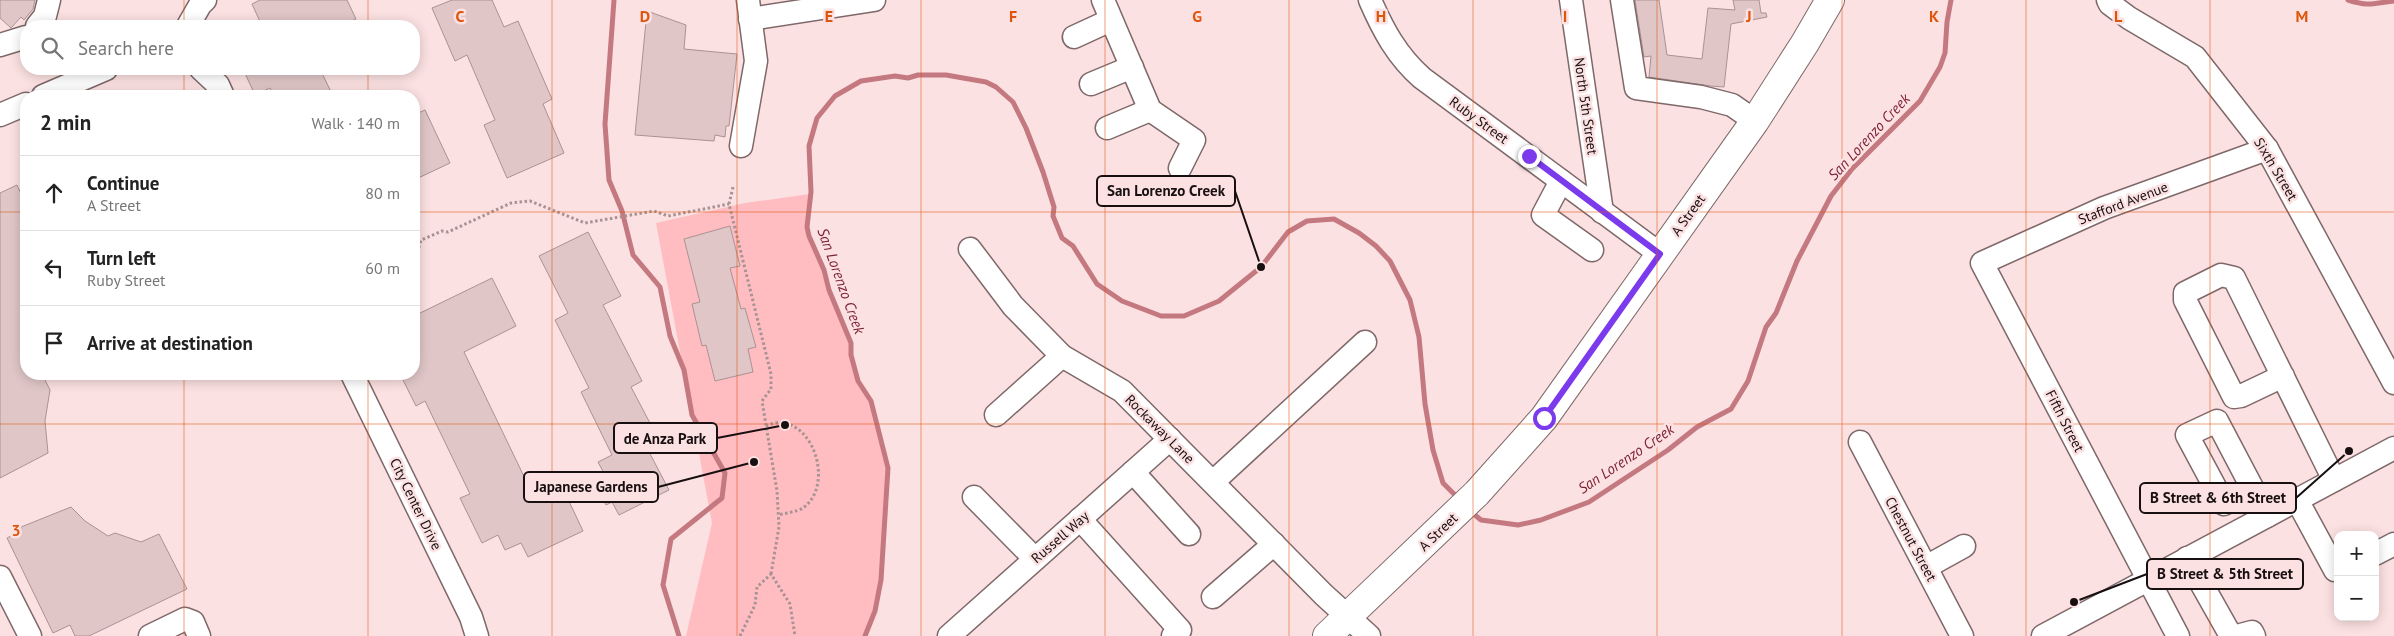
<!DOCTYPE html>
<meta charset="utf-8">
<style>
body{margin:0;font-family:"PT Sans",sans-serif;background:#f2f2f2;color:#222}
.controls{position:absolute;right:15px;bottom:15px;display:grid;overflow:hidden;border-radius:10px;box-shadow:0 2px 12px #0003}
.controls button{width:45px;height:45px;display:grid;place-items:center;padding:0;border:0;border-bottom:1px solid #e0e0e0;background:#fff;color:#222;font:25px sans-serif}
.stop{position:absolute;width:15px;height:15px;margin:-11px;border:4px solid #7c3aed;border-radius:50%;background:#fff}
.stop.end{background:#7c3aed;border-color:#fff;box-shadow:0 1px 5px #0008}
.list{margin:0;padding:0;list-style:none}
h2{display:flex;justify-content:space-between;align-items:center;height:65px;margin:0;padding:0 20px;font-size:21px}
h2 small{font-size:16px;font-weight:400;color:#767676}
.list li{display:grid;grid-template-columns:32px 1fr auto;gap:15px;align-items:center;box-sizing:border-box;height:75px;padding:0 20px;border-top:1px solid #e0e0e0}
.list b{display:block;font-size:19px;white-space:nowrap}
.list p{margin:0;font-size:16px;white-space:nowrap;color:#767676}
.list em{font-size:16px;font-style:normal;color:#767676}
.icon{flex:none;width:28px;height:28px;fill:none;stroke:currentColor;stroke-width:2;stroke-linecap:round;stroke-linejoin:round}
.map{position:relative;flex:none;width:2394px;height:636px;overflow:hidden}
.search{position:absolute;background:#fff;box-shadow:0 2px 12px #0003;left:20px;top:20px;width:400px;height:55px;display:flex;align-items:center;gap:12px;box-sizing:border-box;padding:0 18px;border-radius:20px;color:#767676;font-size:19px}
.panel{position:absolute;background:#fff;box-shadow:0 2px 12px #0003;left:20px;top:90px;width:400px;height:290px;border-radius:20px}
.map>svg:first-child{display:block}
.green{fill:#ffbcc1}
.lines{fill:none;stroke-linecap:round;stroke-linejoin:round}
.stream{stroke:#c47980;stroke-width:5}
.building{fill:#e0c6c7;stroke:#aa9293}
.minor-casing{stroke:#7f6869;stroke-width:25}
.major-casing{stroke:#7f6869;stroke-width:30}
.path{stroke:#a79394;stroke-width:3;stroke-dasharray:2.5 2.5;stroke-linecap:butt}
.minor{stroke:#fff;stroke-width:22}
.major{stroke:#fff;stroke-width:28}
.route{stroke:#7c3aed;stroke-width:6}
.grid{fill:none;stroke:#de550c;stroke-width:1;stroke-opacity:0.55}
.labels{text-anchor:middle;stroke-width:5;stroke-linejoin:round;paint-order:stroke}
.street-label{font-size:14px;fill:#180f10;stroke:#fce1e2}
.water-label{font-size:15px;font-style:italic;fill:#7d2333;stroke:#fce1e2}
.grid-label{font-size:16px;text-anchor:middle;font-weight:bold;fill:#de550c;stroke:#fce1e2;stroke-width:5;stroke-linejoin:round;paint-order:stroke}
.leader{fill:none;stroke:#180f10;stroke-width:2}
.callout-dot{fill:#180f10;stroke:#fce1e2;stroke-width:2}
.callout{fill:#fce1e2;stroke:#180f10;stroke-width:2}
.callout-label{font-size:15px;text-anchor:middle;font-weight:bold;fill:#180f10}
</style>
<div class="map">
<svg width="2394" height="636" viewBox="0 0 2394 636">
<rect width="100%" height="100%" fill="#fce1e2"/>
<path class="green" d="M810,194L807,215L809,236L824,270L829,290L851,343V355L858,381L871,401L888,468L881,580L875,611L865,636H686L712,523L656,223L745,203Z"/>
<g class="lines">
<g class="stream">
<path d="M614,0L605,124L609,180L622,211L633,255L660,287L670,336L684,370L692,415L725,473L722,498L671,539L663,585L679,636"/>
<path d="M2348,0C2370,7 2373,3 2394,1"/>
<path d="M1470,511L1481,520L1518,525L1541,520L1589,502L1668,450L1697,427L1731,409L1748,381L1766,327L1776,313L1797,261L1831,196L1852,169L1920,101L1940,67L1945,53L1947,22L1951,0"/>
<path d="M865,636L875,611L881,580L888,468L871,401L858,381L851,355V343L829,290L824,270L809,236L807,227L811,192L809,146L817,118L835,96L861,81L895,76L908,78L918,75H946L986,82L996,87L1013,102L1026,128L1043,172L1054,207L1053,216L1062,238L1073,246L1097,284L1122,301L1161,316H1184L1219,301L1261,267L1288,232L1307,221L1334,219L1359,233L1376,246L1390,261L1410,300L1419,337L1425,404L1433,450L1443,483L1459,499"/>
</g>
</g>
<g class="building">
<path d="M0,0H35L33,9L24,20L21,17L11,28L0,18Z"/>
<path d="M260,0H347L356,19L341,26H262L252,4Z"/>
<path d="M452,0H492L504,27L518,21L552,99L543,104L564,153L507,178L484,125L495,120L467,55L455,61L432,8Z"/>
<path d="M1635,0H1659L1667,55L1702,59L1708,8L1735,10L1733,0H1759L1761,13H1766L1767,17L1731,24L1724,87L1711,86L1649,77L1651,56L1644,57Z"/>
<path d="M647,11L686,25L684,49L737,54L729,126H726L725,137L715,135L714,141L635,135Z"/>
<path d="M243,69H320L333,96H274L270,88L255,95Z"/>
<path d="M425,110L450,163L414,180V115Z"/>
<path d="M17,185L26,205V374H42L50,390L45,421L48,453L0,478V193Z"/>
<path d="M730,226L740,266L730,268L741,309L745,308L756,347L748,349L753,372L715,381L706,345L702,346L692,304L700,302L684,239Z"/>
<path d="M588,232L621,296L603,305L642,381L631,387L660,442L647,448L669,490L619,515L612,502L606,505L599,490L610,485L598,462L612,455L581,392L589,388L555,320L568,313L539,256Z"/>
<path d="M492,278L516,326L464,352L532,493L559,480L583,531L528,557L521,543L505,550L498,535L482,543L460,498L470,494L425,401L416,406L400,374H414V316Z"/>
<path d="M71,507L85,521L108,536L115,533L141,542L159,534L187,589L89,636H75L70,625L53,633L7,538L19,532L21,527Z"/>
</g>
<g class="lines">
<g class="minor-casing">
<g id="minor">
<path d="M1103,0L1150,110L1194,140L1180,168"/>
<path d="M1370,0C1383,30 1397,56 1422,78L1660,254"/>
<path d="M1571,0L1602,212"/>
<path d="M1622,0L1636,88L1701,97L1732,105L1755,121"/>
<path d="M2108,0L2110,4L2129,18L2195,57L2267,149L2394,383"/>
<path d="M750,19L874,0"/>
<path d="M37,26L45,16L49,0"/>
<path d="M188,26L200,5L205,0"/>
<path d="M1074,37L1111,20"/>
<path d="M0,45L26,37"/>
<path d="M201,69L218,85L223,96"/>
<path d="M1091,84L1132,67"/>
<path d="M43,96L106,69"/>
<path d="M0,115L26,104"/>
<path d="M1107,128L1150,110"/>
<path d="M741,146L756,61L748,0"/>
<path d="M1561,181L1543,215L1592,250"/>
<path d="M970,249L1013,306L1062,356L1122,391L1324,595L1369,636"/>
<path d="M352,374L471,617L477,636"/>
<path d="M2283,376L2241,396L2234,397L2185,300V293L2221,275L2234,278L2334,480"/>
<path d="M996,415L1062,356"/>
<path d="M1860,442L1962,636"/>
<path d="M1133,472L1189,534"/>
<path d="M1213,482L1365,342"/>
<path d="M2253,489L2224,504L2187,435L2217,421L2267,516"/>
<path d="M974,497L1035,559"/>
<path d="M2297,500L2335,570H2338"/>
<path d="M1080,519L1180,630L1173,636"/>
<path d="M2375,554L2394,544"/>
<path d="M2187,558L2231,636"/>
<path d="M1926,567L1964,546"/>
<path d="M0,577L30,636"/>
<path d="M1213,597L1274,544"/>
<path d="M150,636L185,619L193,622L199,636"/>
<path d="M949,636L1170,439"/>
<path d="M2043,636L2394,448"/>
<path d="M2178,636L1982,263L2104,208L2267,149"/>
<path d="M2237,636L2252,632L2254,636"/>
</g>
</g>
<g class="major-casing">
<path id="major" d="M1327,636L1477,493L1544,418L1755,121L1805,43L1830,0"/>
</g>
<g class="path">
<path d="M733,187L729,204L771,374V389L762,401L777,491L779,527L771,574"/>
<path d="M414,250L419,247L421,240L442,231L448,232L511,203L530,201L585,223L654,211L668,216L729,204"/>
<path d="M766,426C771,424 779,421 785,423C817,430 832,487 803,508C797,512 785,513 778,515"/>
<path d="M740,636L755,605L757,587L771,574L790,604L795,636"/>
</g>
<use href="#minor" class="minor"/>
<use href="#major" class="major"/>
</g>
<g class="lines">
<path class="route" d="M1529,156L1660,254L1544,418"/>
</g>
<path class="grid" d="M184,0V26M368,0V26M552,0V636M737,0V636M921,0V636M1105,0V636M1289,0V636M1473,0V636M1657,0V636M1842,0V636M2026,0V636M2210,0V636M184,69V96M368,69V96M0,212H26M414,212H2394M184,374V636M368,374V636M0,424H2394"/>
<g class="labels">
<g class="street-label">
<text transform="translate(1586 106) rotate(82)" y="5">North 5th Street</text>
<text transform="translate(1479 120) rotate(36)" y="5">Ruby Street</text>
<text transform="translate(2276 169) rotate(59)" y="5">Sixth Street</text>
<text transform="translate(2123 203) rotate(-21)" y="5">Stafford Avenue</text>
<text transform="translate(1688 215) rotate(-54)" y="5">A Street</text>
<text transform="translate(2065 421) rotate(63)" y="5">Fifth Street</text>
<text transform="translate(1160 429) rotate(45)" y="5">Rockaway Lane</text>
<text transform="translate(416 504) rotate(64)" y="5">City Center Drive</text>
<text transform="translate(1438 532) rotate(-44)" y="5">A Street</text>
<text transform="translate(1060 537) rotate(-41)" y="5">Russell Way</text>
<text transform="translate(1911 539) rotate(62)" y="5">Chestnut Street</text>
</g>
<g class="water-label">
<text transform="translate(1869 137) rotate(-47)" y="5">San Lorenzo Creek</text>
<text transform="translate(841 281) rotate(70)" y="5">San Lorenzo Creek</text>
<text transform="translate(1626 459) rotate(-34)" y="5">San Lorenzo Creek</text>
</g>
</g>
<g class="grid-label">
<text x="460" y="22">C</text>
<text x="645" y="22">D</text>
<text x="829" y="22">E</text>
<text x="1013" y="22">F</text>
<text x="1197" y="22">G</text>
<text x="1381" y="22">H</text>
<text x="1565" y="22">I</text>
<text x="1749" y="22">J</text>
<text x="1934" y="22">K</text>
<text x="2118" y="22">L</text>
<text x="2302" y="22">M</text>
<text x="16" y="536">3</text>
</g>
<path class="leader" d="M1261 267L1235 191M785 425L717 438M754 462L658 487M2349 451L2296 498M2074 602L2147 574"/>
<g class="callout-dot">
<circle cx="1261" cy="267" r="5"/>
<circle cx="785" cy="425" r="5"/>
<circle cx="754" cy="462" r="5"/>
<circle cx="2349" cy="451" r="5"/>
<circle cx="2074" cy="602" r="5"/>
</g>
<g class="callout">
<rect x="1097" y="176" width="138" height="30" rx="5"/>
<rect x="614" y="423" width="103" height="30" rx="5"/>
<rect x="524" y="472" width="134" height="30" rx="5"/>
<rect x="2140" y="483" width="156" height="30" rx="5"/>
<rect x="2147" y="559" width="156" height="30" rx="5"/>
</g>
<g class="callout-label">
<text x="1166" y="196">San Lorenzo Creek</text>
<text x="665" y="444">de Anza Park</text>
<text x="591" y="492">Japanese Gardens</text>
<text x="2218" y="503">B Street &amp; 6th Street</text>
<text x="2225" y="579">B Street &amp; 5th Street</text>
</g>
</svg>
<div class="controls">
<button>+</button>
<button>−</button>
</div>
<div class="stop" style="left:1544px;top:418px"></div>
<div class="stop end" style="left:1529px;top:156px"></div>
<div class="search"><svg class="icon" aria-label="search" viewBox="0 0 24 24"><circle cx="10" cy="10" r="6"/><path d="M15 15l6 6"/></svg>Search here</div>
<section class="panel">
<h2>2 min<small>Walk · 140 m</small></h2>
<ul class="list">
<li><svg class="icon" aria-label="ahead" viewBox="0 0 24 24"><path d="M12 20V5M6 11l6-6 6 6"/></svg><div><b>Continue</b><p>A Street</p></div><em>80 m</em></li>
<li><svg class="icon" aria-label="left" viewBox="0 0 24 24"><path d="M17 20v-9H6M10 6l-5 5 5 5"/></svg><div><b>Turn left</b><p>Ruby Street</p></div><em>60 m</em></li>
<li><svg class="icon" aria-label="arrive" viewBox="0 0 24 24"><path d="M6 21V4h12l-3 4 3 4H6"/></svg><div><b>Arrive at destination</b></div></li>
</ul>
</section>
</div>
